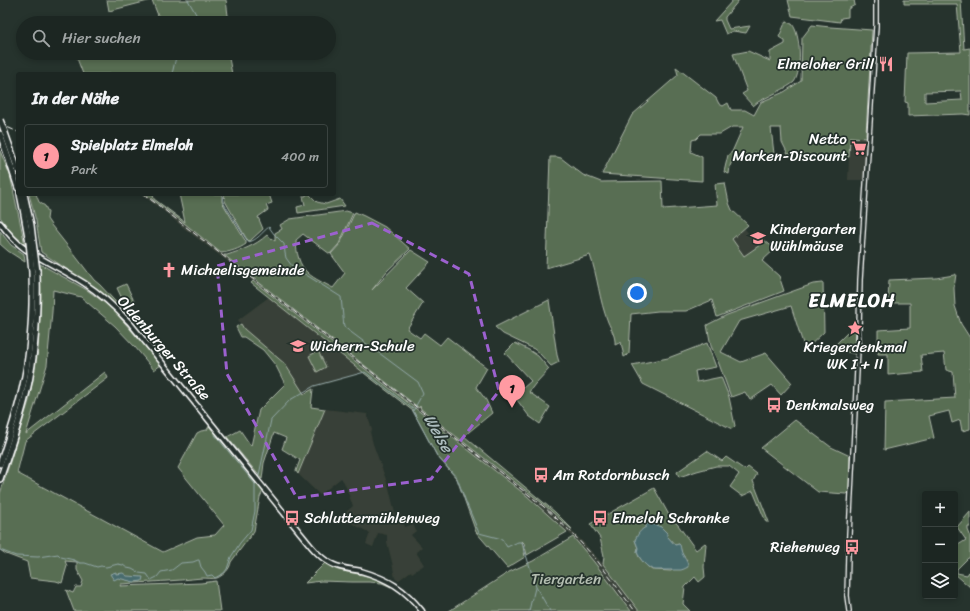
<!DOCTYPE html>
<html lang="de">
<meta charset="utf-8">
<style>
body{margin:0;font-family:Sriracha,sans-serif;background:#252e2a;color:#f1f3f6}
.controls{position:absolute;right:12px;bottom:12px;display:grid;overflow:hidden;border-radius:4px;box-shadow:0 2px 6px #0003}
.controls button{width:36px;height:36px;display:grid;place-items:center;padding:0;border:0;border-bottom:1px solid #3a4340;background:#1c2622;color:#f1f3f6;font:20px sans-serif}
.you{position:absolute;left:637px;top:293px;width:14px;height:14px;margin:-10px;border:3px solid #fff;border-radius:50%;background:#1a73e8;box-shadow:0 0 0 6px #1a73e833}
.badge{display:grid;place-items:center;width:26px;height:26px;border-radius:50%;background:#ff9aa2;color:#111;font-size:13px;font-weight:700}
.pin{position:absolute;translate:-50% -33px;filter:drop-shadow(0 1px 2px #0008)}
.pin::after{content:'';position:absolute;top:21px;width:14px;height:12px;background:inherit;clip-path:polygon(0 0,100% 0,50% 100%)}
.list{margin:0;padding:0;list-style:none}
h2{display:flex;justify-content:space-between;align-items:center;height:52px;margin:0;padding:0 16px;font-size:17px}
h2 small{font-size:13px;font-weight:400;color:#a0a5a5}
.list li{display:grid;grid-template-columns:26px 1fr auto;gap:12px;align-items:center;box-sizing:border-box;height:64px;margin:0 8px 8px;padding:0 8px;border:1px solid #3a4340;border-radius:4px}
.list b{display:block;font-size:15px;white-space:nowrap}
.list p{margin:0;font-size:13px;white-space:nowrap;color:#a0a5a5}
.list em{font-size:13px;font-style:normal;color:#a0a5a5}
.icon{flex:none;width:22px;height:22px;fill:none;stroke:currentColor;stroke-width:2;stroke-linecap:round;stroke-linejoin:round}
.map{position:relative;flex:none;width:970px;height:611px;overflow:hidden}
.search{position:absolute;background:#1c2622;box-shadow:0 2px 6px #0003;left:16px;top:16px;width:320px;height:44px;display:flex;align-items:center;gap:10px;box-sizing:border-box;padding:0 14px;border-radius:22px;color:#a0a5a5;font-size:15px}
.panel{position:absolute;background:#1c2622;box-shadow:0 2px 6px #0003;left:16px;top:72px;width:320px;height:124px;border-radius:4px}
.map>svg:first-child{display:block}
.built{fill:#394137}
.green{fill:#586e52;stroke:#acb6a8;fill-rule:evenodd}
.water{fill:#496c6e;stroke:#92a7a8}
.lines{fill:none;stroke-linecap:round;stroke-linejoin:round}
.stream{stroke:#92a7a8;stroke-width:1}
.minor-casing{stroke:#fff;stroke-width:6}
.major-casing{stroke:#fff;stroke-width:7}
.highway-casing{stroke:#fff;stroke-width:8}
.minor{stroke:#26332d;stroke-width:3.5}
.major{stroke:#26332d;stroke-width:4}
.highway{stroke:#26332d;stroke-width:5}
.rail{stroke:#fff;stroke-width:1;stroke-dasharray:6 3;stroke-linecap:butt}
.highway-bridge-casing{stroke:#fff;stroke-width:8;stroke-linecap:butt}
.highway-bridge{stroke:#26332d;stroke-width:5}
.marked{fill:none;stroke:#9c61cf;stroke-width:3;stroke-dasharray:8 5;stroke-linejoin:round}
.labels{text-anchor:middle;stroke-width:3.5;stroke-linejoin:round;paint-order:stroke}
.poi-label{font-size:15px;fill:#fff;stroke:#26332d;text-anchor:start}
.street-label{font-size:15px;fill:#fff;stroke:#26332d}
.park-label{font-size:15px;fill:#b4beb1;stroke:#26332d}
.water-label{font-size:16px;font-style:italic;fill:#adbdbe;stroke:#26332d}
.district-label{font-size:19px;font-weight:bold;letter-spacing:1px;fill:#fff;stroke:#26332d}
</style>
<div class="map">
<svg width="970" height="611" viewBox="0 0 970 611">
<rect width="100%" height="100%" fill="#26332d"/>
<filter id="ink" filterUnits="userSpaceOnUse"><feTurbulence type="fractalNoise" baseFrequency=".025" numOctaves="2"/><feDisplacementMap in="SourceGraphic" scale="8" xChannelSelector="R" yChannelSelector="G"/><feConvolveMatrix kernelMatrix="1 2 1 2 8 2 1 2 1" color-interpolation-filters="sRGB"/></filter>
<g filter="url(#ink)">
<g class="built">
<path d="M850,137L867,138L865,166L863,180H848Z"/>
<path d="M140,194H145L184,223L341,347L463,441L542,503L583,542L603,564L639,611H631L594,562L573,537L527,496L270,294L185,229L159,207Z"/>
<path d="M744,228L750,235L754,231L775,249L743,269L732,239Z"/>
<path d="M269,297L364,373L315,387L304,394L285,364L244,329L238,320Z"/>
<path d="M325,409L367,414L372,430L370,432L373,444L389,488L395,513L400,512L405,527L413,524L416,531L411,535L422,547L416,552L424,565L412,573L411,571L399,580H397L395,578L392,562L387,542V535L378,533L373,547L366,544L370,533L343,519L346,512L353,506L344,482L341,478L320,495L298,474Z"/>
</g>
<g class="green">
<path d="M107,0H226L229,23H161L152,0L109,11Z"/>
<path d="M733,0H739L725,17V20L729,29L750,26L746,33L733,31L726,34L720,20L714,21Z"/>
<path d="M788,0H854L855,5L848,9V17L841,18L840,22L792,16Z"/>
<path d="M904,0H961L964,49L970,48V115L963,114L908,116V103L905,102L907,53L961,52L957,4H904ZM961,91L962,100L925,102V92Z"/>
<path d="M786,21C787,22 791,24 792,24C801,34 802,72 794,82C789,87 765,98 758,102L753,106L742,94L747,91L733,54L748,51L770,61V52L785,44V41L779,37Z"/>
<path d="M812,25L830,27L872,30L866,134L867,138L850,137L849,157L788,154L782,142L781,128H771L774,154L741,155L735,154L730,166L729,174L724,172L728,155L732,152L743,127H732L720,134H701L696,139L692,140L691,152L702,157V181L602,174L632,115L678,75L676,67L716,98L719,104L723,106L728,103L731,110H745L754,115L761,102L784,92L801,81L802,38Z"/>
<path d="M75,53H228L232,74H83Z"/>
<path d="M0,151L10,175L25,245L12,233L0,217Z"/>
<path d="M550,157H557L561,158L583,175L601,182L662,181L663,209L717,205L715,184L725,183L729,203L732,210L748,225L732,239L744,256L760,245L764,240L775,249L762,261L779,276L784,291L717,317L712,300L686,311H658L631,314L629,354L624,357L621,342L615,345C616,337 611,329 608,322C599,300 598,277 590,255L546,268Z"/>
<path d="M29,194H36L39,202L45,206L48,212L47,219L51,225L77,258L94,280L100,285L124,311L123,313L98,290L41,252L36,221Z"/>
<path d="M145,194H153L154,199L185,222L179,194H222V202L246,242V244C239,249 230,252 221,253L184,223Z"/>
<path d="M224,194H269L272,203L266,205L268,210L258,217L263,229L252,239L249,241L246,238L225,201Z"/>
<path d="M306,194H309L317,202L326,204L340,199L345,206L298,213L297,207L305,205L303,196H306Z"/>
<path d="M346,211L353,213L339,244L330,254L303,234L296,240C296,251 299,266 308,273C314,279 326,284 333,288L345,273L331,254L340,244L355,212L364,216L385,227L410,249L387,271L372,290L411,250L430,262L406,288L423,303L407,329L420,338L424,333L440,345L447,337L487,368L476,387L486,400L492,413L464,436L555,512L572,529H571L542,503L421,409L420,406L419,408L341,347L224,255H227C242,250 255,246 267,235L275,241V233L282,229L280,225L290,219Z"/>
<path d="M0,231L11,245L24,254L25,262L8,251L0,244Z"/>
<path d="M40,264L87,290L112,308L161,365L154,370L135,347L115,326L81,297L53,290L52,312L47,365L26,434L105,372L108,378L25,441L17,473L163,552L197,537L215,535L224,525L178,468L197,433L201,431L207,430L209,426L263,491L260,497L254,531L231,562C230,569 224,575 217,578C213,579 207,578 202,578C175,581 148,582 121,584L120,586L201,583L216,581L220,611H74L66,590L73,593L76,587H81L83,581L77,570V562L65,561L67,566L62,583L56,581L30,578L27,562L6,554L0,550V494L29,401L38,351L41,297Z"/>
<path d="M956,274L954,288L955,306L961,324L970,338V429L962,431L960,420L952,423L949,411L929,416L934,438L884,450L885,402L955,398L953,372L946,370L944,353L921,355L923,372L888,375V354H878V330L910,328V303H888L889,280L936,278L954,275Z"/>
<path d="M253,281L527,496L567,532L527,555L524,543L522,541L525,557L507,568L476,532L457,479L437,456L413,411L364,373L251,283Z"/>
<path d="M823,283L824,332L805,350L791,306L739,321L721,352L741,362L766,353L792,383L781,395L772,385L750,400L745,392L731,397L719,364L711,346L707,325L727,315L785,294L813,284Z"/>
<path d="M126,284L134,301L125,305L117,288Z"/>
<path d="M549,300L557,355L559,362L551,366L540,354L534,349L503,334L495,327Z"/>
<path d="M241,324L244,329L285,364L304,394L313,389L311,407L325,409L298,474L296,471L300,460L282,449L286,438L274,433L264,463L262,479L227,437L240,430L251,446L259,410L285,384L276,366L263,350L244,337H241L236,327Z"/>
<path d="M853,327H856L855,354L832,348Z"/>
<path d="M515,343L529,350L538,356L549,369L535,384L529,392L550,407L540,424L529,416L514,396L531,381L505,353Z"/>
<path d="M707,343L716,367L695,371L697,382L721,377L729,397L735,426L732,429L643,384L632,365L668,358Z"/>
<path d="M318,351L326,367L317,372L309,356Z"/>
<path d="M795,420L831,447L850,456V492L846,494L818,492L761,448Z"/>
<path d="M707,451L722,461L726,457L745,470L748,467L757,474L753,481L769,522H766L753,491L742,496L730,487L739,474L729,466H716L697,471L679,477L677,472Z"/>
<path d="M654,488L669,515L678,525L696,550L705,543L706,544L704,567L705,577L699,582L695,577L685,587L683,604L690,611H639L603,564L604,556L600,538L590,524ZM656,525L661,527L667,536L675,545L679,544L682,554L687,560L671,571L655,570H652L648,567L639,557L637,552L638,548L635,540C642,529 643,528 656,525Z"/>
<path d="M970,512V527H968V530L970,535V558H968L957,569V573L967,575L970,570V587L955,574V547L966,540L957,527Z"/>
<path d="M573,537L594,562L631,611H449L509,572L533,561Z"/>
<path d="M325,563L338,570L358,574L376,578L391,587L382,583L369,582H352L321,581L305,583Z"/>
</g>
<g class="water">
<path d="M651,523L661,527L667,533V536L675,545L679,544L680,545C681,548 681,552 683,555C685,560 688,561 688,567L684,569L681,570H655C646,568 640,559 637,552L638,548L635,540C638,534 640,530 646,527V524Z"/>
<path d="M116,572V574L123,573L127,576L143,577L142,581L134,582L118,578L114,580L110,574Z"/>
</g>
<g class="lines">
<g class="stream">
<path d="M188,0L201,23"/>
<path d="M172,74L177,53"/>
<path d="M222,194L223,202L248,242C257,241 262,232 269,227L274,234L284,244L285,253L286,258L292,266L341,297L344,327L418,382L423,393L413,411L437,456L457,478L466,502L479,533L502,539L507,547L518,542H522L536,587L550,611"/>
<path d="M215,435L255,484"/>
<path d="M257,478L259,475L271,420L290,400L314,386L365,372L413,409"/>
<path d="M0,550L16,556L38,557L58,554L61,557L74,560L80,563H85L97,567L101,566L106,567L118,564L123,565L127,568L132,569L139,573L147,574L151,580L157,577L161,572L172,570L181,563L193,562L198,560H199L201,567L205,572L207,576L212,575L215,578L224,573L227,569L231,557L240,543L251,530L255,511V484L256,481"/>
<path d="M533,596L535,588"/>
<path d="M529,611L532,598"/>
</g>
<g class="minor-casing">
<path id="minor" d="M849,611L847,596L848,555L859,329L860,280L876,26V0"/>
</g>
<g class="major-casing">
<path id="major" d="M0,223C7,232 15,242 25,249C44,261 65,271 84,283C101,294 116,308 130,323L297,529C308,542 318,558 334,565C343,569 352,569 361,571C388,579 404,588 422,611"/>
</g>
<g class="highway-casing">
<g id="highway">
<path d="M4,130L18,170"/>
<path d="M0,134L8,157L18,188"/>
<path d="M20,194L23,209L29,242"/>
<path d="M24,194L31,225L33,242"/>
<path d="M0,464C8,440 16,415 22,390C31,352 33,312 32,272"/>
<path d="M0,479C10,450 20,421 27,391C36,352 38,312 37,271"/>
</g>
</g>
<use href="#minor" class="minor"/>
<use href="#major" class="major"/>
<use href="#highway" class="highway"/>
<g class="rail">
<path d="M0,124L18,132"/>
<path d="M143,194L158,205L543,506L572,533L596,559L635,611"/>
</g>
<g class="highway-bridge-casing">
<g id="highway-bridge">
<path d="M0,120L4,130"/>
<path d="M29,242L32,272"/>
<path d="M33,242L37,271"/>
</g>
</g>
<use href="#highway-bridge" class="highway-bridge"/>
</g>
</g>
<path class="marked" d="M372,223L469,274L499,391L431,479L297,498L227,374L217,266Z"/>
<defs>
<g id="restaurant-bare" transform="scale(1.2)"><path d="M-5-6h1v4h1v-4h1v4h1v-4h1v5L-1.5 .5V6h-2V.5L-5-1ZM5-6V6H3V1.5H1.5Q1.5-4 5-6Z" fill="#ff9aa2" stroke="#26332d" stroke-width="2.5" paint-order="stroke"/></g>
<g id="supermarket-bare" transform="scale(1.2)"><path d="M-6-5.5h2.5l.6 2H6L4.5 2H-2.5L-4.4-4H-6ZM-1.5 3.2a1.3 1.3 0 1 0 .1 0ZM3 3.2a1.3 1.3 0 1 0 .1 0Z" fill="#ff9aa2" stroke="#26332d" stroke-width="2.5" paint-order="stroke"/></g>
<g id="school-bare" transform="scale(1.2)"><path d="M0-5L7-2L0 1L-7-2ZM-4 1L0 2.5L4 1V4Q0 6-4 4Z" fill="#ff9aa2" stroke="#26332d" stroke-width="2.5" paint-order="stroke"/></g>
<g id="church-bare" transform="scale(1.2)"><path d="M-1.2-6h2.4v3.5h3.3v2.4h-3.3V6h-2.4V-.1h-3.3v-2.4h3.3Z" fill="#ff9aa2" stroke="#26332d" stroke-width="2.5" paint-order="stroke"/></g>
<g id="sight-bare" transform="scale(1.2)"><path d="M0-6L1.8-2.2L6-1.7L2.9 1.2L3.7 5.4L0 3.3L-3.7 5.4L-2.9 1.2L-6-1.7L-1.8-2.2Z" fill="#ff9aa2" stroke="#26332d" stroke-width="2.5" paint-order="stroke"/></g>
<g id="bus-bare" transform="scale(1.2)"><path d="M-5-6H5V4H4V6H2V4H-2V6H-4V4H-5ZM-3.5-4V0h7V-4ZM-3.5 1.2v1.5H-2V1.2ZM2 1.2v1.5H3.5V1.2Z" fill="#ff9aa2" stroke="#26332d" stroke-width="2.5" paint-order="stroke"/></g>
</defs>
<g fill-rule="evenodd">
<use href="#restaurant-bare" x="886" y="64"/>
<use href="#supermarket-bare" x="859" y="148"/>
<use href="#school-bare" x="758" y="238"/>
<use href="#church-bare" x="169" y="270"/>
<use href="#sight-bare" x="855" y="328"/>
<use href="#school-bare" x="298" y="346"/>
<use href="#bus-bare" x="774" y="405"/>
<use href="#bus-bare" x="541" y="475"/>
<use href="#bus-bare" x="292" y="518"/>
<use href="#bus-bare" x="600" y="518"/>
<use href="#bus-bare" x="852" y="547"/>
</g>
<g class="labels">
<g class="poi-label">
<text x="874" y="69" text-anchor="end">Elmeloher Grill</text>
<text x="847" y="144" text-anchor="end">Netto<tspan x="847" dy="17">Marken-Discount</tspan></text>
<text x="770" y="234">Kindergarten<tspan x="770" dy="17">Wühlmäuse</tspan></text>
<text x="181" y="275">Michaelisgemeinde</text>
<text x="310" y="351">Wichern-Schule</text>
<text x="855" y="352" text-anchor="middle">Kriegerdenkmal<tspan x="855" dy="17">WK I + II</tspan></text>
<text x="786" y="410">Denkmalsweg</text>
<text x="553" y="480">Am Rotdornbusch</text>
<text x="304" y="523">Schluttermühlenweg</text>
<text x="612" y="523">Elmeloh Schranke</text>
<text x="840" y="552" text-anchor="end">Riehenweg</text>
</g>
<g class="street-label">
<text transform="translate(164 348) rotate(49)" y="5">Oldenburger Straße</text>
</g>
<g class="park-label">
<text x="566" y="584">Tiergarten</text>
</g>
<g class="water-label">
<text transform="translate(439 433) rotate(60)" y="6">Welse</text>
</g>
<g class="district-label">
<text x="852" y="307">ELMELOH</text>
</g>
</g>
</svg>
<div class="controls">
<button>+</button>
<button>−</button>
<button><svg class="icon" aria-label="layers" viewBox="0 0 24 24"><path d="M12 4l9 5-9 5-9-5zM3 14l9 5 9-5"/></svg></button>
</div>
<div class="you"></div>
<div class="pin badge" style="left:512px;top:408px">1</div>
<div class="search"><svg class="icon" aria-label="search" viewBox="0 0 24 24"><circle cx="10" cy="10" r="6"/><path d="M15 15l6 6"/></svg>Hier suchen</div>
<section class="panel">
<h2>In der Nähe<small></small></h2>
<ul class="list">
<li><span class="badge">1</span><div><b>Spielplatz Elmeloh</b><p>Park</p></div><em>400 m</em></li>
</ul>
</section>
</div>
